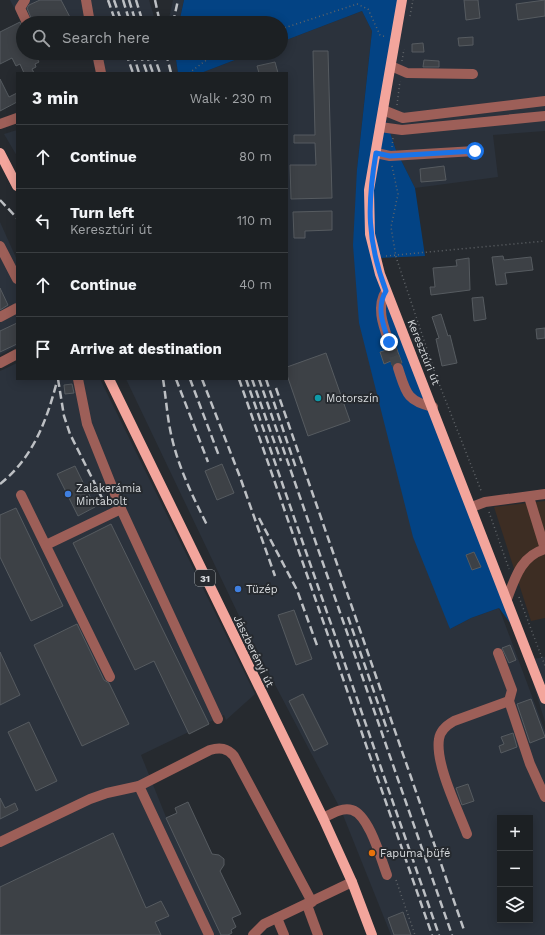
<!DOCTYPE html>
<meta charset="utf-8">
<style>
body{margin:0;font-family:"Work Sans",sans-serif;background:#25282b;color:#f1f3f6}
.controls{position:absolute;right:12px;bottom:12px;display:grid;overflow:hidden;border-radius:0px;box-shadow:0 2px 10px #0003}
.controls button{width:36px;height:36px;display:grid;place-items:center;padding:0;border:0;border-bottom:1px solid #3a3e41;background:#1c2023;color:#f1f3f6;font:20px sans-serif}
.stop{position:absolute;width:12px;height:12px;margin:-9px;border:3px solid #1a73e8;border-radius:50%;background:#fff}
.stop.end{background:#1a73e8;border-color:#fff;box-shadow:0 1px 4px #0008}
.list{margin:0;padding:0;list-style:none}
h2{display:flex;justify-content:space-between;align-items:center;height:52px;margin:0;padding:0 16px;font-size:17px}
h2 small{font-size:13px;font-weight:400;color:#a0a3a6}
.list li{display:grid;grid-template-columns:26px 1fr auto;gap:12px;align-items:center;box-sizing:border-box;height:64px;padding:0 16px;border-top:1px solid #3a3e41}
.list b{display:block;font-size:15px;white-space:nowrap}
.list p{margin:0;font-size:13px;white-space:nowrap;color:#a0a3a6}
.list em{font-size:13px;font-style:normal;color:#a0a3a6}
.icon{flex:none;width:22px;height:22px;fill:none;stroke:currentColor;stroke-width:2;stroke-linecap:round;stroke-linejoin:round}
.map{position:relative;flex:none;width:545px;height:935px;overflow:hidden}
.search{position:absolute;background:#1c2023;box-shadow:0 2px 10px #0003;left:16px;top:16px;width:272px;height:44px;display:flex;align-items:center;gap:10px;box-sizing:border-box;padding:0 14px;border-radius:22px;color:#a0a3a6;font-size:15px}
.panel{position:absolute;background:#1c2023;box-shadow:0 2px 10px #0003;left:16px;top:72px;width:272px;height:308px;border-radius:0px}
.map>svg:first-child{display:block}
.commercial{fill:#3d2d23}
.built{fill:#2b323c;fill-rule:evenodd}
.green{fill:#034384}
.building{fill:#3d4146;stroke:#565b60}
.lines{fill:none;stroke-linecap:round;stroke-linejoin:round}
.minor-tunnel{stroke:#414549;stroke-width:10;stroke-dasharray:10 5;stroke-linecap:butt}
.path{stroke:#616569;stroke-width:1.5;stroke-dasharray:1 3;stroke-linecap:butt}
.minor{stroke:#9d5f58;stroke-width:10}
.major{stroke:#f3a59c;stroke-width:10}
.rail{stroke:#bdc0c4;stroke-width:2.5;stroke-dasharray:8 4;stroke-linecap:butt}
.route{stroke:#1a73e8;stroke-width:5}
.culture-dot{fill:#0f9aa8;stroke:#262a2f;stroke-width:1.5}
.shop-dot{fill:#3f7fe0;stroke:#262a2f;stroke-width:1.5}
.food-dot{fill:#e8710a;stroke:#262a2f;stroke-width:1.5}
.labels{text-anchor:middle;stroke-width:4;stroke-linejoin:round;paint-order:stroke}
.shield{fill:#262a2f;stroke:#a3a7aa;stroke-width:1}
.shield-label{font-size:10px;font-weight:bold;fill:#d9dcdf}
.street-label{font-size:11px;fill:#d9dcdf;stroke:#262a2f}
.poi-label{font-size:11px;fill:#d9dcdf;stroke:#262a2f;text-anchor:start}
</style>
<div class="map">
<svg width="545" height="935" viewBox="0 0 545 935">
<rect width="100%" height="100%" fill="#262a2f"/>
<path class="commercial" d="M545,501V618L531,621L494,507Z"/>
<g class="built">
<path d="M10,0H149L156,23H23V25Z"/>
<path d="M173,0H184L179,23H168Z"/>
<path d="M403,0H545V131L493,135L498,177L415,188L396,150L384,115Z"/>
<path d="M362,11L372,31L357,169L450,629L471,618L499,608L545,731V935H391L341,810L241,620L126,379H287V73H201L253,53H281V42ZM500,818H530V920H500Z"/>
<path d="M94,53H175L178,73H97L93,63Z"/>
<path d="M17,130V156L4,134Z"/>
<path d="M0,222L17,260V346L0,355Z"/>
<path d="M17,363V379H100L255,694L226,720L224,715L141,755L166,817L177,813L175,808L188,802L213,855H219L224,859V865L220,870L241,914L232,918L236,927L231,930L232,933L228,935H0V371Z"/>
<path d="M545,657V722L526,660Z"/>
</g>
<g class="green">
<path d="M184,0H403L384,115L396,150L415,188L425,256L379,258L514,628L499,608L471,618L450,629L413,537L359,323L353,245L357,169L372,31L362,11L281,42V23H179Z"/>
<path d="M175,53H253L201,73H178Z"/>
</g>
<g class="building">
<path d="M40,0H61L73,23H33L27,8L29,5Z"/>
<path d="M464,0H478L480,18L466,20Z"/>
<path d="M545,0V16L518,20L516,4Z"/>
<path d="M20,22L23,32V53H34L39,62L35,64L36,67L32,69L34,73H24L20,64L16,66L12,58L0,64V32Z"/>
<path d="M473,37V45L459,46L458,38Z"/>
<path d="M423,43L424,52H412V44Z"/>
<path d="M313,51H328L332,198L291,199L290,165H316L315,143H294V135H315Z"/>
<path d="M424,60L439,61V67H423Z"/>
<path d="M275,62L278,73H259L257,66Z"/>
<path d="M0,79L9,97L17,93V102L0,111Z"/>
<path d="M444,166L446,180L421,182L420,169Z"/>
<path d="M332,211V230L305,231V238H294L293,212Z"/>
<path d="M503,256L504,260L531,257L533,270L505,273L507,284L496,285L492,257Z"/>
<path d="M469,258L470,290L431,295L430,287H435L433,268L457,266L456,260Z"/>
<path d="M0,288L8,305L0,310Z"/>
<path d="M483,297L486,319L474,321L472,298Z"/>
<path d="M441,314L448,336L450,335L457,363L442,366L436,339L439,338L432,317Z"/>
<path d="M17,323V344L0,352V331Z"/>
<path d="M545,328V338L537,339L536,329Z"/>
<path d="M395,344L402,363L396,362L392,365L391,361L384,364L380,352L387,350L386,348H392Z"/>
<path d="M326,353L350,421L308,436L287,375V367Z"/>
<path d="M72,384L74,393L65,394L64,385Z"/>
<path d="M222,464L234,493L217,500L205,471Z"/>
<path d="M75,466L95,507L78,516L57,474Z"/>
<path d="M16,508L63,606L31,621L0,557V515Z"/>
<path d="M111,524L209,724L189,734L154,661L135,670L73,543Z"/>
<path d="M474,552L481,567L472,570L466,555Z"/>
<path d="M294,610L312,659L296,665L278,615Z"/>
<path d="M77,624L104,680L109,683L129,724L82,746L34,645Z"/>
<path d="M510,645L516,660L509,663L502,648Z"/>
<path d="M0,652L20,695L0,705Z"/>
<path d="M303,694L328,744L314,751L289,701Z"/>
<path d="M531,699L545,737L530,743L517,704Z"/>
<path d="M29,722L57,781L36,791L8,732Z"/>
<path d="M513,733L517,747L501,753L499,746L504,744L501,737Z"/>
<path d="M468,784L474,801L462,805L456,788Z"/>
<path d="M0,798L5,808L15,803L18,810L0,819Z"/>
<path d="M188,802L212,854L219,855L224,859V865L220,871L241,914L232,918L236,927L231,930L232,933L228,935H221L166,818L177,813L175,808Z"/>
<path d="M113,833L146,908L161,901L169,916L155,922L161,935H0V887Z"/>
<path d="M403,912L411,935H394L388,918Z"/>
</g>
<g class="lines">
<path class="minor-tunnel" d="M389,342L398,368"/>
<g class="path">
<path d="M410,16L413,0"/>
<path d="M281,29L357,4L368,9L380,35L386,37"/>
<path d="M402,61L404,49"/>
<path d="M189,73L216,53"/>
<path d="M397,105L400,81"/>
<path d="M392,147L393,138"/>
<path d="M392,166L398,194L391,227L396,257L436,376L482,493"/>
<path d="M386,256L545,241"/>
<path d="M489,512L509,569"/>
<path d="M519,597L545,666"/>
<path d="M391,857L413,850"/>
<path d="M396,880L415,935"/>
</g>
<g class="minor">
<path d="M25,0L20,8L27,23"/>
<path d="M86,0L90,23"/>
<path d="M97,53L101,73"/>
<path d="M391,66L407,73L473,74"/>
<path d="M383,110L403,118L545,101"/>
<path d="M0,124L17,118"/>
<path d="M380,127L402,130L545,116"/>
<path d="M376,153L390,156L475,151"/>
<path d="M0,246L17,279"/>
<path d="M386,291C376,307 383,325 389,342"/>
<path d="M0,317L17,308"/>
<path d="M0,363L17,354"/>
<path d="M398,368C406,392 406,401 433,407"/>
<path d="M78,379L87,424L121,509L218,719"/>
<path d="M21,495L110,677"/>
<path d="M529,497L545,549"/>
<path d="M472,507L485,502L545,494"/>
<path d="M46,545L121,509"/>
<path d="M507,599C515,578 521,556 545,549"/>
<path d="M498,653L512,690L509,701L530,764L545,797"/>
<path d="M139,786L209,935"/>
<path d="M323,818C331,814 342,807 352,810C369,815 381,859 387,875"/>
<path d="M467,834C458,810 435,764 439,739C440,731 447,725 454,721L509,701"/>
<path d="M0,842L90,799L107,793L139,786L210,750C220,747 227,748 234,756L312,902"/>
<path d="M307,905L318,935"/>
<path d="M277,918L284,935"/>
<path d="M253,935L264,924L352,882"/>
</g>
<g class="major">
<path d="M402,0L369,190L370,234L380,274L545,699"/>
<path d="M0,153L17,186"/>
<path d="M109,379L323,818L352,882L372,935"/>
</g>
<g class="rail">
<path d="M108,0L116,23"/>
<path d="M114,0L122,23"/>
<path d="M123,0L130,23"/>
<path d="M129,0L136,23"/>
<path d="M136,0L143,23"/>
<path d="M155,0L160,23"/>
<path d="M173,23L178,0"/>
<path d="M126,53L133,73"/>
<path d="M133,53L139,73"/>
<path d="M140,53L147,73"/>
<path d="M146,53L153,73"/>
<path d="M153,53L160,73"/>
<path d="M166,53L171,73"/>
<path d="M0,200L17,218"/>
<path d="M58,379L64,416L70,434L105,504"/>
<path d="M163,379C166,397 167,416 171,434C178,467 193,497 208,527"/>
<path d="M176,379L208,462"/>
<path d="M190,379L219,456"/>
<path d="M202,379L240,477L275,576"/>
<path d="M239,379L432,935"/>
<path d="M246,379L439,935"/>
<path d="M252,379L281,461"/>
<path d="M259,379L452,935"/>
<path d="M266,379L296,468"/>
<path d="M276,388L464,930"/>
<path d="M0,484C33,458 47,420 57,381"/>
<path d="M259,518L297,590L318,648"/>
<path d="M348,617L388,732"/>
</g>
</g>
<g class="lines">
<path class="route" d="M389,342C383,325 376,307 386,291C367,241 367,205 376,153L390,156L475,151"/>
</g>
<circle class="culture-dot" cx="318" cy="398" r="4"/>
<g class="shop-dot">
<circle cx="68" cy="494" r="4"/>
<circle cx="238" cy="589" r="4"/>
</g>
<circle class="food-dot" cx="372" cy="853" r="4"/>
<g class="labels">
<rect class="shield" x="195" y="570" width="20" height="16" rx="3"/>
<g class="shield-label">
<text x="205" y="582">31</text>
</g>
<g class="street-label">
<text transform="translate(424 352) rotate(68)" y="4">Keresztúri út</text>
<text transform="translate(254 651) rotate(64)" y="4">Jászberényi út</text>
</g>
<g class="poi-label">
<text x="326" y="402">Motorszín</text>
<text x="76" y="492">Zalakerámia<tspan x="76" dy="13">Mintabolt</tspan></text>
<text x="246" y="593">Tüzép</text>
<text x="380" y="857">Fapuma büfé</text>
</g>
</g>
</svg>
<div class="controls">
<button>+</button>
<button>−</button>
<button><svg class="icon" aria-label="layers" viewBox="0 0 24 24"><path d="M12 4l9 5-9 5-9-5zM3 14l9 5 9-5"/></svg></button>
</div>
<div class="stop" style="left:475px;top:151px"></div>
<div class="stop end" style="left:389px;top:342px"></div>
<div class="search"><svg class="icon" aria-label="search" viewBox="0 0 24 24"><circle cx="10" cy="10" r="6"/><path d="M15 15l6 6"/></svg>Search here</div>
<section class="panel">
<h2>3 min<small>Walk · 230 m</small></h2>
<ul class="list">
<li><svg class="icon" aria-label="ahead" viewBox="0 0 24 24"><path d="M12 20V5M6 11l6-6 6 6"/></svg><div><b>Continue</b></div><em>80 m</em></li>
<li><svg class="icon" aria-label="left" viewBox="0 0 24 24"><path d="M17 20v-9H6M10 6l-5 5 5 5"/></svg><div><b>Turn left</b><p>Keresztúri út</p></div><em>110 m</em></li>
<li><svg class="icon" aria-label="ahead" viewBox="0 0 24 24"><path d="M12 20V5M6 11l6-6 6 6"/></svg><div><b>Continue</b></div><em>40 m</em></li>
<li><svg class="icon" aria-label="arrive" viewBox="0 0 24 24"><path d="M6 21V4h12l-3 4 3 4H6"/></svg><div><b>Arrive at destination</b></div></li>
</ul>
</section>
</div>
